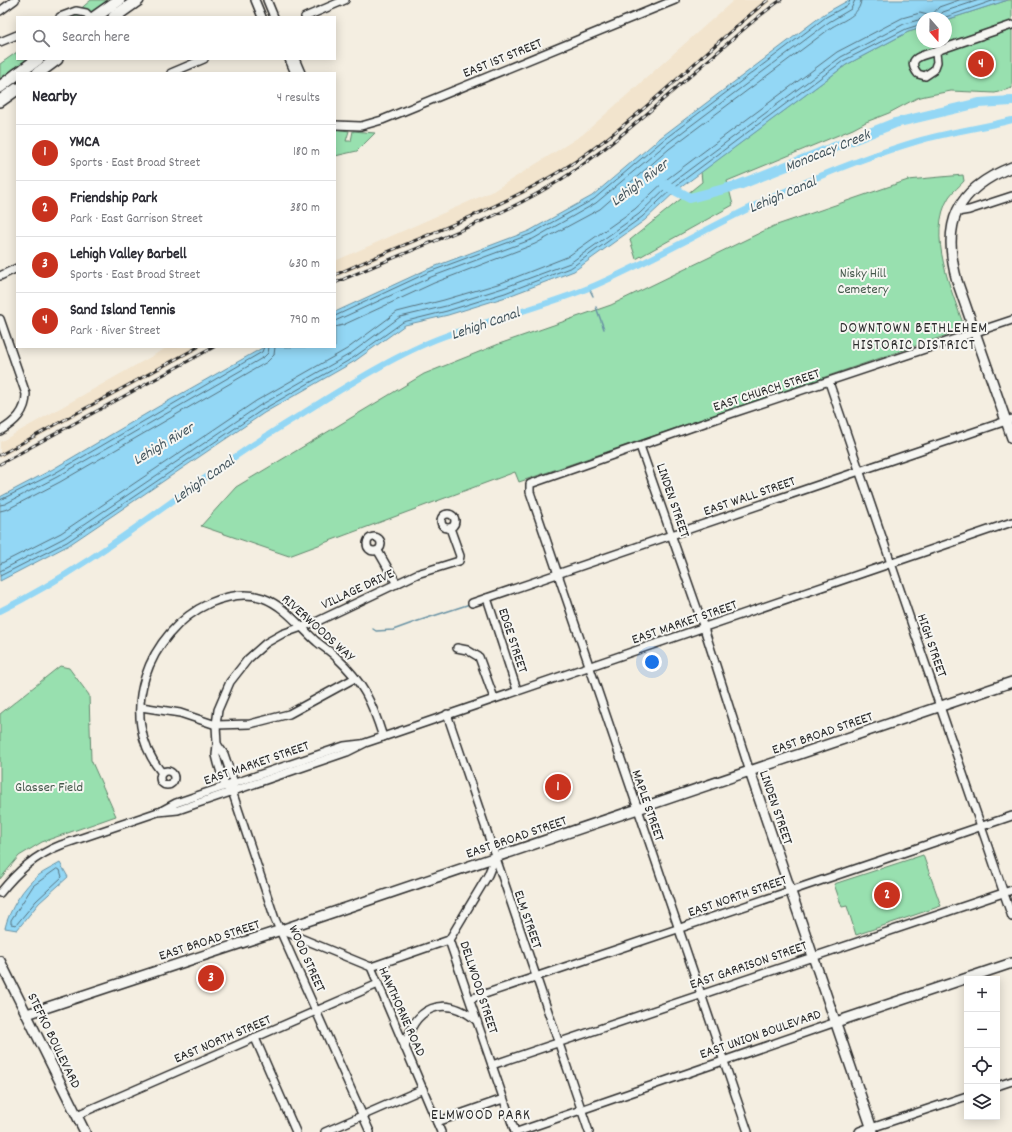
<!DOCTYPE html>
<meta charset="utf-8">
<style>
body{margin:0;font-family:Dekko,sans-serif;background:#f2f2f3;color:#2b2b33}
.controls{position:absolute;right:12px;bottom:12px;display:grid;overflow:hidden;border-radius:0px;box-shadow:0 2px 10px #0003}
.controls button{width:36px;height:36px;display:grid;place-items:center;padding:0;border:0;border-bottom:1px solid #e1e1e2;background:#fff;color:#2b2b33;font:20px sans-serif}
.compass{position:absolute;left:916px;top:12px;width:36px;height:36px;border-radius:50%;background:#fff;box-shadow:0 2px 10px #0003;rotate:160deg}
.you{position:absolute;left:652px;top:662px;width:14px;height:14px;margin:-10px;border:3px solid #fff;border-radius:50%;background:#1a73e8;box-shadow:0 0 0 6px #1a73e833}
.badge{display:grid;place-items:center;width:26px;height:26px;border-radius:50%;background:#c8321e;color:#fff;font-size:13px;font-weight:700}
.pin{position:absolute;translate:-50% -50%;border:2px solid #fff;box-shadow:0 1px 4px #0006}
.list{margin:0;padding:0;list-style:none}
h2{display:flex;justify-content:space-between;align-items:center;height:52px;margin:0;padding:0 16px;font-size:17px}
h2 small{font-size:13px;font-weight:400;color:#7c7c81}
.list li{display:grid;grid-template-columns:26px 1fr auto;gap:12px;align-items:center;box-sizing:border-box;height:56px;padding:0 16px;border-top:1px solid #e1e1e2}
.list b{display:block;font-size:15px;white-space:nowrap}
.list p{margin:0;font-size:13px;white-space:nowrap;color:#7c7c81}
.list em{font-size:13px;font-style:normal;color:#7c7c81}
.icon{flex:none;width:22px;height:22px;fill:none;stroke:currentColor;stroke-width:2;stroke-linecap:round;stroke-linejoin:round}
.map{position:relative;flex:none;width:1012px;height:1132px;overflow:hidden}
.search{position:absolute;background:#fff;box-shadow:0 2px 10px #0003;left:16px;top:16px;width:320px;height:44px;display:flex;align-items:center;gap:10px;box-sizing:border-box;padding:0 14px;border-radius:0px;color:#7c7c81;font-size:15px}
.panel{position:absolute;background:#fff;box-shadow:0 2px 10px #0003;left:16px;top:72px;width:320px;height:276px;border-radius:0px}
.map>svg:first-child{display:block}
.built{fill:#f2e4cd}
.green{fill:#98e0af;stroke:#62866d}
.water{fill:#93d7f5;stroke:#6992a4}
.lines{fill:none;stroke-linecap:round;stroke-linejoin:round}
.shore{stroke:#55707c;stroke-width:1}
.stream{stroke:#6992a4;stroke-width:1.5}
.canal{stroke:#93d7f5;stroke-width:6}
.river{stroke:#93d7f5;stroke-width:10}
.minor-casing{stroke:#2b2b2b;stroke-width:10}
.major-casing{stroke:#2b2b2b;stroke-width:12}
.highway-casing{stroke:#2b2b2b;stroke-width:14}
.minor{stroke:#f6f6f2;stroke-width:7}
.major{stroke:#f6f6f2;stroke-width:9}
.highway{stroke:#f6f6f2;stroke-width:11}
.rail-casing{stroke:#2b2b2b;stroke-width:3}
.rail{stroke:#f6f6f2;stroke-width:1.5;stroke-dasharray:4.5;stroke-linecap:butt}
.labels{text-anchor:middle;stroke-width:4;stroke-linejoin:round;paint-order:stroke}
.street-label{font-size:14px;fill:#2b2b2b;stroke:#f6f6f2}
.park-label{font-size:14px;fill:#46584c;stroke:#f6f6f2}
.water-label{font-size:15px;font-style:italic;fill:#45565e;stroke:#f6f6f2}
.neighbourhood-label{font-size:15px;letter-spacing:1px;fill:#2b2b2b;stroke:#f6f6f2}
</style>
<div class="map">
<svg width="1012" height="1132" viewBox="0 0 1012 1132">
<rect width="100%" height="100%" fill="#f4eee1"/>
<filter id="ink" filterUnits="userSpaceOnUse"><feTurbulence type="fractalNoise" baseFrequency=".025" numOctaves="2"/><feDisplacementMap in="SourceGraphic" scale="8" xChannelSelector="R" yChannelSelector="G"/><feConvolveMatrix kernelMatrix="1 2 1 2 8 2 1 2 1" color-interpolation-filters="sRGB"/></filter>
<g filter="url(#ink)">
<g class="built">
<path d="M734,0H773L728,35L632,120L596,149L532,190L510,201L335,278V261L493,191L582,135Z"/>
<path d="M168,347H203L0,458V442Z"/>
</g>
<g class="green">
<path d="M91,0H112L89,17H71Z"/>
<path d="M1008,0H1012V88L995,93L951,91L925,96L917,98L889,113L866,122L853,129L727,181L733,205L636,259L630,240L702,182L701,172L846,65L908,32L922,28V42H946V20Z"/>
<path d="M17,52V59H32L0,83V64Z"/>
<path d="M335,129L349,131L346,141H351L353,131L375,133L357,151L335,156Z"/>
<path d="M963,175L964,181C960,186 953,191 949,197C926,235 952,291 965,329L519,482L515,472L289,556L201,526L236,487L424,374L499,344L611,305L774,226L908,180Z"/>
<path d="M60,666L69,668L89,695L91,760L116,816L42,842L19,856L0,879V714Z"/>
<path d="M923,855L941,906L856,935L847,906L842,907L834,884Z"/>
</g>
<g class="water">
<path d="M849,0H1008L946,20V18H922V28L908,32L846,65L676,191L645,220L574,271L506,297L448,315L405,325L355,361L264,413L69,545L0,581V497L53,469L156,408L264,347H335V312L428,269L529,231L592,196L660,138L824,14Z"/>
<path d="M60,863L68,877L39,903L17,930L5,928C9,910 24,886 39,875C45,871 53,867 60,863Z"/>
</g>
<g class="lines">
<g class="shore">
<path d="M937,18L943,12L979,0"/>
<path d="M943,18L995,0"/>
<path d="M335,316L429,272L531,234L594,199L662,141L826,17L848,5L850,0"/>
<path d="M335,321L431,277L533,239L596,203L665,145L829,22L851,9L855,0"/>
<path d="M335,327L343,325L434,283L535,244L600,209L669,149L832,27C844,20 860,15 861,0"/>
<path d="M0,500L55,473L262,352L264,347"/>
<path d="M0,505L5,504L57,477L264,357L268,353L269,347"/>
<path d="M0,511L8,509L60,482L267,362L274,355L275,347"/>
<path d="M0,564L61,533L256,401L347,349L397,312L444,300L501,283L567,257L635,209L667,179L837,52L902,18L920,13L931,16L939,7L959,0"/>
<path d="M0,571L64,538L259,406L350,354L400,317L446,306L503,288L570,263L639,214L670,184L841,57L904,24L922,19"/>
<path d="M0,576L67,542L262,410L353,358L403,322L447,311L505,293L572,267L642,217L673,188L843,61L906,29L922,24"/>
<path d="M57,869L60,870L62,877L36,901L16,925L11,924V920L33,886Z"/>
</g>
<g class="stream">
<path d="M589,288L593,296"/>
<path d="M596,307L604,329"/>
<path d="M373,629L376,631L393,630L415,622L470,604"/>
</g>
<path class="canal" d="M0,611C108,558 197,476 300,415C343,388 398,353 445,336C495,318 547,306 596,285C662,256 724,218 790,189C831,171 874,154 918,141C948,132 981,128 1012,120"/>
<path class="river" d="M665,185L690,198L739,185L895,123L979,103L1012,101"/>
<g class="minor-casing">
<g id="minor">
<path d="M255,0L262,17"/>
<path d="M267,0L274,17"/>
<path d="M0,11L15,0"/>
<path d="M60,17L76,11L86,13L90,17"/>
<path d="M305,17L345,0"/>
<path d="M0,42L17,35"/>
<path d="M936,53L937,62L934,70L925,76L918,74C902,54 932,55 942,49L1012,25"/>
<path d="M289,59L295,73"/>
<path d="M295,59L301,73"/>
<path d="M171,73L204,59"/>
<path d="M335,125L361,126L382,120L675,0"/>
<path d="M957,212L969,210L1012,196"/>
<path d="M0,276L17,268"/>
<path d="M0,319L26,394C26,412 15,422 0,431"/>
<path d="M829,382L1012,917"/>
<path d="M640,446L704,628L750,772"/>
<circle cx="448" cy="521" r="7"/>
<circle cx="374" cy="544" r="7"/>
<path d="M378,551L397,584"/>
<path d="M487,598L517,690"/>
<path d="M472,603L1012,419"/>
<path d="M457,648L467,650L479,657L494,698"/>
<path d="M141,707L180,713L216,725L250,724L289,714L355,678"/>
<path d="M447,714L589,1132"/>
<path d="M217,744L224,754L234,783L233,786"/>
<circle cx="167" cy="778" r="7"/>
<path d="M162,773C115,716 148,631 210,603C227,596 246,592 263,598C285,606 300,627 317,642C323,647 330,651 336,657C363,682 372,702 383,737"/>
<path d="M232,791L225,786L218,763L216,755L217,744L216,725L218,710L230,682L248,659L266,643L282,634L316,622L417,574L459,561L460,556L450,528"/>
<path d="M232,791L275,919L370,1132"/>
<path d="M163,810L176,803L344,746L361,744"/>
<path d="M495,858L488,875L449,940L515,1132"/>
<path d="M0,893C17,872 35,855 61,845L158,812L178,810L347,752L365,743L383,737L1012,522"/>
<path d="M281,930L371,967L441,1132"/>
<path d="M371,967L449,940"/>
<path d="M470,999L1012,816"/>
<path d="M255,1038L296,1132"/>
<path d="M405,1048C413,1007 444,993 477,1021"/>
<path d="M492,1065L1012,890"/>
<path d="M997,1086L1012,1081"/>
<path d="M77,1115L378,984"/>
<path d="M437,1122L503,1099"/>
<path d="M871,1128L967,1096"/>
<path d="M325,1132L423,1089"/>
<path d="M517,1132L836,1022"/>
<path d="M748,1132L530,492V484L730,414L1012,320"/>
</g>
</g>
<g class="major-casing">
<g id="major">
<path d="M1012,167C956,189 941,223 957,281L1012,438"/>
<path d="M750,772L873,1132"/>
<path d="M0,961L85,1132"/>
<path d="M27,1014L281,930L1012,682"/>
<path d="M836,1022L1012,963"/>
<path d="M860,1132L871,1128"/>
</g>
</g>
<g class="highway-casing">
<g id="highway">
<path d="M95,17L119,0"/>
<path d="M114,17L138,0"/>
<path d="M19,73L38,59"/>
<path d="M38,73L57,59"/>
<path d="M0,87L17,74"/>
<path d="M0,101L17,89"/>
</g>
</g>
<use href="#minor" class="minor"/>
<use href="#major" class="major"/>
<use href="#highway" class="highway"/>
<g class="rail-casing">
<g id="rail">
<path d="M335,275C415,238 502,210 576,161C645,114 703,52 768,0"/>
<path d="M335,283C411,248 502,220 571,173C621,139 665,97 711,58C734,38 756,17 781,0"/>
<path d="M0,455L198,347"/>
<path d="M0,464L214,347"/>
</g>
</g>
<use href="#rail" class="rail"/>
</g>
</g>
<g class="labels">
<g class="street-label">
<text transform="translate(502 57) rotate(-22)" y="5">EAST 1ST STREET</text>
<text transform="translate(766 389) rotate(-18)" y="5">EAST CHURCH STREET</text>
<text transform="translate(749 495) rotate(-19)" y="5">EAST WALL STREET</text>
<text transform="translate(674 500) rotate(71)" y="5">LINDEN STREET</text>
<text transform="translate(357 588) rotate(-25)" y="5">VILLAGE DRIVE</text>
<text transform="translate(684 621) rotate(-19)" y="5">EAST MARKET STREET</text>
<text transform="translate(319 627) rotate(42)" y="5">RIVERWOODS WAY</text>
<text transform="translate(514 640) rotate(72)" y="5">EDGE STREET</text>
<text transform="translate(933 645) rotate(71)" y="5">HIGH STREET</text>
<text transform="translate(822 732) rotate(-19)" y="5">EAST BROAD STREET</text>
<text transform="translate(256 762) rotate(-19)" y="5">EAST MARKET STREET</text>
<text transform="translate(649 805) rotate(71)" y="5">MAPLE STREET</text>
<text transform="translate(777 807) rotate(71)" y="5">LINDEN STREET</text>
<text transform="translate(516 836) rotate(-19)" y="5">EAST BROAD STREET</text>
<text transform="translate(737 895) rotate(-19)" y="5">EAST NORTH STREET</text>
<text transform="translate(529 919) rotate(71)" y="5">ELM STREET</text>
<text transform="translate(209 939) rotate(-18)" y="5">EAST BROAD STREET</text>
<text transform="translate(308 958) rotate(66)" y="5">WOOD STREET</text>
<text transform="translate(748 964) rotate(-19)" y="5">EAST GARRISON STREET</text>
<text transform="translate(480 987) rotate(72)" y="5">DELLWOOD STREET</text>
<text transform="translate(403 1011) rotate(66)" y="5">HAWTHORNE ROAD</text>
<text transform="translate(760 1033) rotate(-19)" y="5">EAST UNION BOULEVARD</text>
<text transform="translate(222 1038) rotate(-23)" y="5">EAST NORTH STREET</text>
<text transform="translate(55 1040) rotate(64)" y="5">STEFKO BOULEVARD</text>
</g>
<g class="park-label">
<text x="863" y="277">Nisky Hill<tspan x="863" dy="16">Cemetery</tspan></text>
<text x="49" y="791">Glasser Field</text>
</g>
<g class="water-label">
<text transform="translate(827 150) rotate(-22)" y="5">Monocacy Creek</text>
<text transform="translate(639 182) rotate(-37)" y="5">Lehigh River</text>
<text transform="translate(782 194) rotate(-23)" y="5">Lehigh Canal</text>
<text transform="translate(485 323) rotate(-19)" y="5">Lehigh Canal</text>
<text transform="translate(163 443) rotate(-31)" y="5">Lehigh River</text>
<text transform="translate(203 479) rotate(-35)" y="5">Lehigh Canal</text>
</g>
<g class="neighbourhood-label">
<text x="914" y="332">DOWNTOWN BETHLEHEM<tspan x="914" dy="17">HISTORIC DISTRICT</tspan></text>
<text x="481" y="1119">ELMWOOD PARK</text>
</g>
</g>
</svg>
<div class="controls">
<button>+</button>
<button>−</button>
<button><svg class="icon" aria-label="locate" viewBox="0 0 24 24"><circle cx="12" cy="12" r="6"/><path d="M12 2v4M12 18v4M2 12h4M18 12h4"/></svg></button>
<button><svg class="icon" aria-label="layers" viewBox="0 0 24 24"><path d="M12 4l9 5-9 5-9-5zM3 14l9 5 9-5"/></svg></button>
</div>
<svg class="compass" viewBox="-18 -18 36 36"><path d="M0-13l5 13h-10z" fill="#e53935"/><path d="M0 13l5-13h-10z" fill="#7c7c81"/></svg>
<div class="you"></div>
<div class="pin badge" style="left:558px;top:787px">1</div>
<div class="pin badge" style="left:887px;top:895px">2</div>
<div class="pin badge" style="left:211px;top:978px">3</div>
<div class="pin badge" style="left:981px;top:64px">4</div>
<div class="search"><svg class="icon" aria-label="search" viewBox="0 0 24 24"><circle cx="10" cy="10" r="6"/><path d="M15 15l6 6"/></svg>Search here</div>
<section class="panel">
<h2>Nearby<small>4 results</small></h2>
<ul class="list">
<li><span class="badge">1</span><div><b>YMCA</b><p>Sports · East Broad Street</p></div><em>180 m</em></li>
<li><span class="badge">2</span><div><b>Friendship Park</b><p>Park · East Garrison Street</p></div><em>380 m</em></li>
<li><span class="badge">3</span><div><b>Lehigh Valley Barbell</b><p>Sports · East Broad Street</p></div><em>630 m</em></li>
<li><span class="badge">4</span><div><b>Sand Island Tennis</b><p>Park · River Street</p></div><em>790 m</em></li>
</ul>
</section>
</div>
